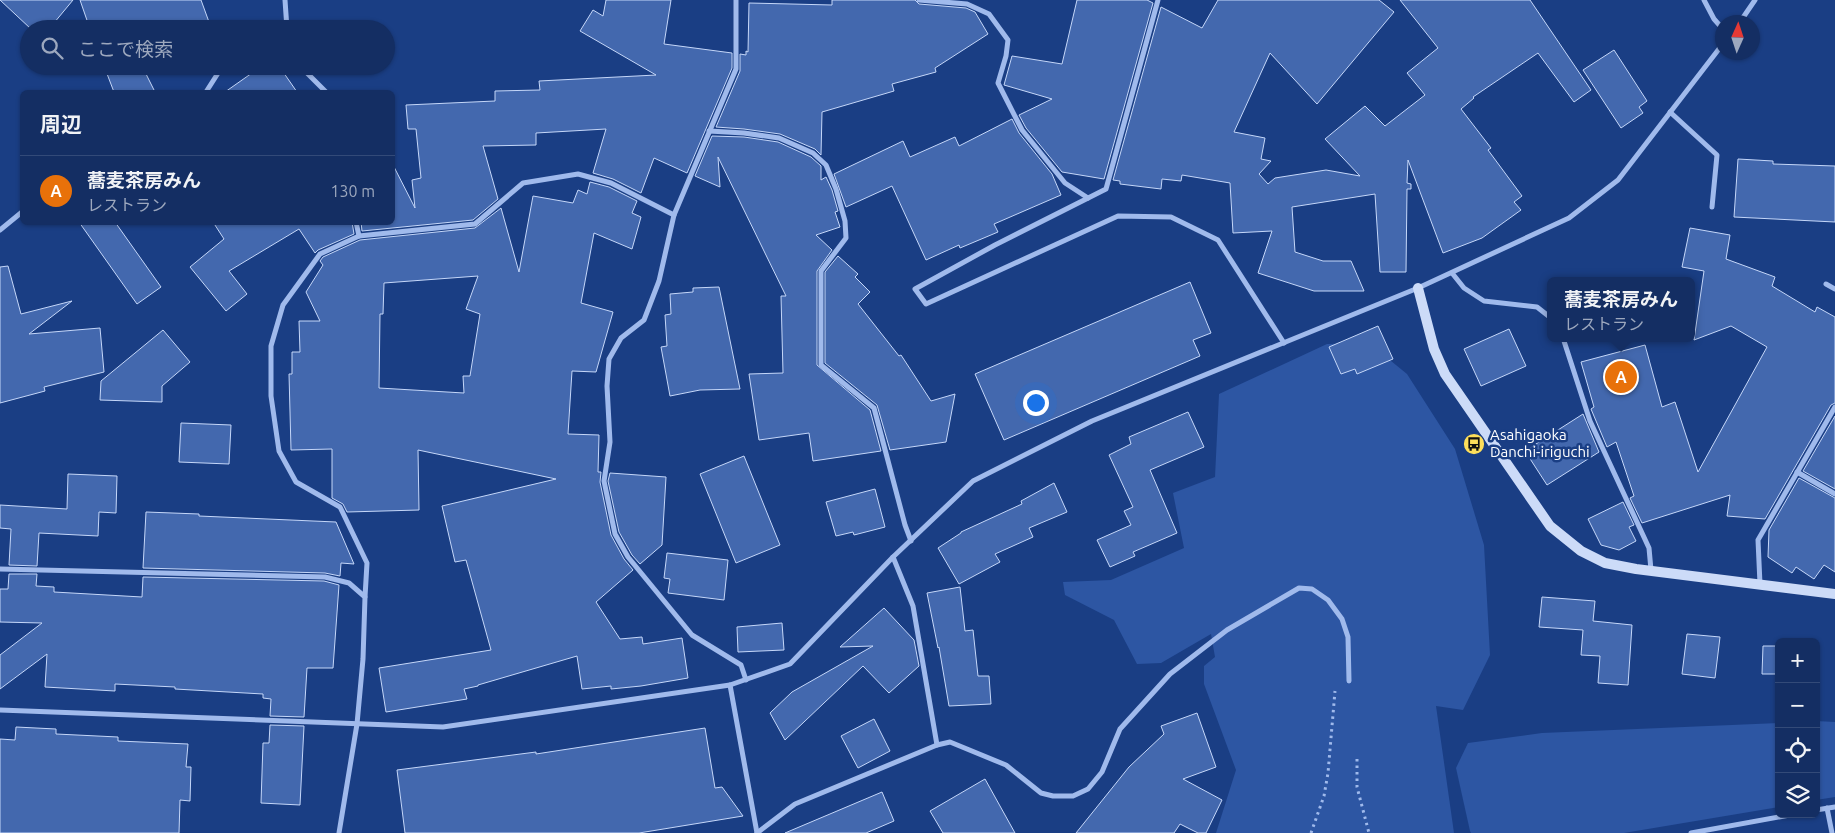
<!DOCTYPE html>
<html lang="ja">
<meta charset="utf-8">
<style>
body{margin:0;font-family:Ubuntu,"Noto Sans JP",sans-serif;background:#213a6c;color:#f1f3f6}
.controls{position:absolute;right:15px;bottom:15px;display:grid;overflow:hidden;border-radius:8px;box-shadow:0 1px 4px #0004}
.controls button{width:45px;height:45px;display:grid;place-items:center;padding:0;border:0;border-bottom:1px solid #334a78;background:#142e63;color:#f1f3f6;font:25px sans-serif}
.compass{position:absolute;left:1715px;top:15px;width:45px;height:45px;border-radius:50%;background:#142e63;box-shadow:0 1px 4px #0004;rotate:3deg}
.you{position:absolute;left:1035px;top:402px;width:18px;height:18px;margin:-12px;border:4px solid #fff;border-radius:50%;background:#1a73e8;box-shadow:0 0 0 8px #1a73e833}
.badge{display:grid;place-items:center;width:32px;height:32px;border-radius:50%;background:#fedf5b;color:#fff;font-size:16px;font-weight:700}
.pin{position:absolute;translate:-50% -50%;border:2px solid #fff;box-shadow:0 1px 5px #0006}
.popup{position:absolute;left:1547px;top:277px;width:148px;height:65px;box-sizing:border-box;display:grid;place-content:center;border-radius:8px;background:#142e63;filter:drop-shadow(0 1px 4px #0005);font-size:16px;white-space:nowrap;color:#9da8be}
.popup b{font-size:19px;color:#f1f3f6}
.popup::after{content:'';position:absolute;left:50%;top:100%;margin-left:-10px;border:10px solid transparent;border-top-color:#142e63}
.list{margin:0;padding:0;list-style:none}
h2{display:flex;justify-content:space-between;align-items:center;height:65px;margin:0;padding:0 20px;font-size:21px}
h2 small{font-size:16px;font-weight:400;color:#9da8be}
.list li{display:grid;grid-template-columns:32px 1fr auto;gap:15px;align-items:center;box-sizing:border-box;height:70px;padding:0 20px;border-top:1px solid #334a78}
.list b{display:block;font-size:19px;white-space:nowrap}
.list p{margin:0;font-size:16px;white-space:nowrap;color:#9da8be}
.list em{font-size:16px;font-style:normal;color:#9da8be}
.icon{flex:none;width:28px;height:28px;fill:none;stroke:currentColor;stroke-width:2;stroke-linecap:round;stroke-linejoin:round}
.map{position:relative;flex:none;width:1835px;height:833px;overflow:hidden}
.search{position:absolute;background:#142e63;box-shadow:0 1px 4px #0004;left:20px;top:20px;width:375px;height:55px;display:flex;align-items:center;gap:12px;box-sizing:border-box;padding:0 18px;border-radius:28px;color:#9da8be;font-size:19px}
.panel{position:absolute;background:#142e63;box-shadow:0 1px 4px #0004;left:20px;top:90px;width:375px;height:135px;border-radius:8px}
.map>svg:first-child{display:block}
.green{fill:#2d56a3}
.building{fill:#4368ae;stroke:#c5d7f9;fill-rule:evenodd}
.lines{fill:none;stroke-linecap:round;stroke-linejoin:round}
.path{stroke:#a0baec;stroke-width:3;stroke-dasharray:2.5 4;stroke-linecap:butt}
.street{stroke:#a0baec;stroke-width:5}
.secondary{stroke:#ccdbf8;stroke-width:10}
.labels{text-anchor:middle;stroke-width:5;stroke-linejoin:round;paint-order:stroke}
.poi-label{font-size:15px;fill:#fff;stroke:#1a3e84;text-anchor:start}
</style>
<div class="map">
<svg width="1835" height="833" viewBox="0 0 1835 833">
<rect width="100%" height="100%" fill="#1a3e84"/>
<g class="green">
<path d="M1369,343L1407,374L1455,449L1484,545L1490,655L1463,710L1436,706L1454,833H1216L1236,770L1204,684V666L1215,657L1211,634L1161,663L1137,664L1114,620L1065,595L1063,582L1111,580L1184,548L1173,493L1215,477L1219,394L1327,344Z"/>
<path d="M1816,721L1835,722V797L1816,800Z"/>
<path d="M1779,723V807L1624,833H1471L1470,831L1456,768L1468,743L1542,733Z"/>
</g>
<g class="building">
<path d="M0,0H73L49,29H31Z"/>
<path d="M80,0H201L209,22L190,29H90Z"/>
<path d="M606,0H671L664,44L732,53V68L687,173L654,158L641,193L613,179L593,173L606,129L536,133V145L483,146L498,199L473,220L362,231L361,222H392V163L415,208L412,180L421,178L416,129H408L406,105L495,101V91L540,90L539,81L656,75L580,31L593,10L603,16Z"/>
<path d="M832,0H915L919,4L966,8L975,12L988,34L935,68L936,72L892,84L894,91L822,112L821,155L815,149L780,134L744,129L716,127L740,71V54L746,55V51L748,52L749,3L832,5Z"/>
<path d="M1077,0H1147L1153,3L1104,179L1062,172L1026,128L1019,115L1052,99L1004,85L1012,56L1062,64Z"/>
<path d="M1218,0H1379L1394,12L1317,104L1270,53L1234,132L1265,138L1261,159L1271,161L1259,174L1268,184L1275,178L1326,170L1360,176L1325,139L1365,106L1385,126L1425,95L1407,73L1438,48L1400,0H1530L1591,90L1574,102L1538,53L1473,97L1474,98L1461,109L1491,148L1488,150L1522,196L1514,202L1521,210L1482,238L1443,253L1408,160L1407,183L1411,184V189H1407L1406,272H1380L1375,194L1292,207L1295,252L1323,261H1351L1364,291H1314L1258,273L1272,231L1233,233L1230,183L1182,175L1181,181L1162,179L1161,189L1120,184V181L1113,180L1161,7L1202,28Z"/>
<path d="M1614,50L1647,101L1639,107L1643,113L1621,128L1583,70Z"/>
<path d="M60,66H85L63,74Z"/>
<path d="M104,66H142L155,92H114Z"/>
<path d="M262,66H279L297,92H225Z"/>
<path d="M1012,119L1019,133L1052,174L1061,195L994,224L998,232L960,248L959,245L926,260L892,186L846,207L834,174L903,141L910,157L955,137L959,146Z"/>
<path d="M712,136L744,137L778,142L811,157L821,166V180L826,177L832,190L838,211L835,212L840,227L816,235L832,250L817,271V365L870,410L881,451L813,461L809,433L759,440L749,374L783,373L781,296H786L718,157L720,187L695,176Z"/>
<path d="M1738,159L1773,161V164L1835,166V222L1734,217Z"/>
<path d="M590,182L609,187L637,201L632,213L641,217L632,249L594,233L581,303L613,312L596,372L572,371L568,434L599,435L598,472H601L600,482L611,535L624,559L633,570L596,602L620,639L642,637L643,644L682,638L688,678L641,686L611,689V686L582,689L577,656L478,685V686L464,689L467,699L386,712L379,668L491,650L466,560L455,562L442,506L556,479L418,450L419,510L347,512L343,504L332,498V449L291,450L289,374H292V352H300L299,321H320L306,292L323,265L320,261L323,257L360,240L475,228L501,208L519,272L533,196L573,203L578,190L587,194ZM478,276L466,309L480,314L470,376H463L464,393L379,388L380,314H383L384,283Z"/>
<path d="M79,222H115L161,287L137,304Z"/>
<path d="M213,222H352L354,234L318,250L315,253L299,229L229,271L247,294L226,311L190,267L224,239Z"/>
<path d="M1690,228L1730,235L1726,259L1775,277L1772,286L1815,312L1817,307L1835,317V403L1831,405L1765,519L1727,516L1730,495L1642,523L1630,498L1634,496L1616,442L1607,447L1591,409L1594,407L1581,362L1645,345L1662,407L1675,402L1698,472L1767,347L1731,326L1694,340L1704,271L1682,267Z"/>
<path d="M838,256L858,274L855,277L870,292L858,304L899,356L901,355L931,401L955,394L946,442L890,450L877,405L825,363V272Z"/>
<path d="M8,266L21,314L72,301L29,334L100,328L104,372L44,387L45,391L0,403V267Z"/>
<path d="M1190,282L1211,333L1193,340L1200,356L1004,440L975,374Z"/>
<path d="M719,287L740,389L700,390L670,396L661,347L667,346L665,315L671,314L670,294L693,292V288Z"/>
<path d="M1378,326L1393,359L1357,374L1355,369L1341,374L1329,347Z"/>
<path d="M1509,329L1526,366L1481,386L1464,349Z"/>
<path d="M163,330L190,362L162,386V402L100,400L101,381Z"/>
<path d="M1188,412L1204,447L1150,470L1177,533L1133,552L1135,556L1110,567L1097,540L1131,525L1124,511L1133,507L1109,455L1131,444L1129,437Z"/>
<path d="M1583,414L1599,452L1547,485L1525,451Z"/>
<path d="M1835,416V489L1803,471Z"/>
<path d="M181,423L231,425L229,464L179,462Z"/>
<path d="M744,456L780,545L736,563L700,474Z"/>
<path d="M610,473L666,477L662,545L640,564L632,555L619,532L608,481Z"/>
<path d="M68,474L117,476L116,513L99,512L98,536L39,533L37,566L9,565L11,529L0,528V505L67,509Z"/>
<path d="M1799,478L1835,498V572L1824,565L1814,579L1796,567L1792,573L1768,557L1769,530Z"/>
<path d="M1054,483L1067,512L1029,528L1033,537L995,554L1000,562L959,584L938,548L961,533V532L1022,504L1021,501Z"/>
<path d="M875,489L885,527L854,535L853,532L836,536L826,502Z"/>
<path d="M1623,502L1634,525L1629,527L1636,541L1619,550L1601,545L1588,519Z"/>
<path d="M146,512L199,514V516L336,522L354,564L341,563L340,576L325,573L143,568Z"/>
<path d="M667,553L728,560L724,600L668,593L670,579L664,578Z"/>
<path d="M9,574H37L36,586L54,587V592L142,597L143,577L324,581L339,585L333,668H307L304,717L270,716L271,699L263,698V694L175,689V687L115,684V691L45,687L47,654L0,689V655L42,623L0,622V589H8Z"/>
<path d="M960,587L965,631L973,630L978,676H989L991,704L949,706L939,647L938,648L927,593Z"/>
<path d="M1542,597L1595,601L1593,621L1632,625L1628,685L1598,683L1600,656L1581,655L1583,630L1539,627Z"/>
<path d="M884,608L914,640L919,666L889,693L863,666L785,740L770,713L792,692L873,646L840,647Z"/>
<path d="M782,623L784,650L738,652L737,627Z"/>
<path d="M1687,634L1720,637L1715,678L1682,674Z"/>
<path d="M1763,646H1779V674H1762Z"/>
<path d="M1197,713L1216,767L1183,779L1222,800L1206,833H1198L1180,824L1174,833H1076L1129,767L1164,734L1161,726Z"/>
<path d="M874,719L890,751L858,768L841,736Z"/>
<path d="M270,725L304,726L300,805L261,803L263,743H269Z"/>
<path d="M16,727L56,729V734L118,737V741L188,744L186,767H191L190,801L180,800L179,833H0V739L15,740Z"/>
<path d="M705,728L715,788L722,787L743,816L639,833H405L397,770L536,752V754Z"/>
<path d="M985,779L1015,833H943L930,811Z"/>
<path d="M882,792L894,821L866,833H785Z"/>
</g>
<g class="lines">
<g class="path">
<path d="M1357,759V787L1369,833"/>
<path d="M1311,833L1324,796L1328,773L1335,691"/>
</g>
<g class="street">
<path d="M285,0L287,29"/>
<path d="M736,0V69L674,215L659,281L644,320L621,338L609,359L607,386L610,442L604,481L615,534L628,557L692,635L741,665L746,680"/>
<path d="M919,0L967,4L989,14L1008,40L1006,56L998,83L1022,130L1065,183L1088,198"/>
<path d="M1158,0L1106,189L995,245L915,289L926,304L1118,216L1171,217L1218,240L1284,343"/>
<path d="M1704,0L1714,19L1722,28"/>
<path d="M1740,22L1755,0"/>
<path d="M300,66L326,92"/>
<path d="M206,92L220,70L228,66"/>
<path d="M1670,112L1717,155L1712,207"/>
<path d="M709,131L744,133L779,138L813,153L826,165L836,189L845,221L846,238L821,271V365L874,408L905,525L911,541"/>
<path d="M356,222L359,236"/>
<path d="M0,230L22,212"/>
<path d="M1452,273L1464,288L1484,301L1537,307L1551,318"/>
<path d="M1826,284L1835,289"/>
<path d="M1563,338L1590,421L1649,548L1651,570"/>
<path d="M1797,472L1835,494"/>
<path d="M893,557L913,606L937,745"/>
<path d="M0,569L325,577L349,583L365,597L363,659L357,724L339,833"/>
<path d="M1760,584L1758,540L1835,407"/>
<path d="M365,597L367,563L340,507L296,482L279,451L271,396V346L283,305L320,254L359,236L475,224L523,183L578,174L611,183L674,215"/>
<path d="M730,685L757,833"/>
<path d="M0,710L443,727L730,685L790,664L893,557L973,481L1092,421L1418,288L1569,218L1618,180L1722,45"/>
<path d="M1827,808L1832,833"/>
<path d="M1816,810L1835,807"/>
<path d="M757,833L795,804L937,745L950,742L1006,765L1041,793L1053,796H1073L1088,789L1102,772L1120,729L1170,674L1227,630L1299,588L1312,589L1328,600L1342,619L1348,637L1349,681"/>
<path d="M1691,833L1795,814"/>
</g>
<path class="secondary" d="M1418,288L1434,349L1445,374L1550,526L1581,551L1605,563L1636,569L1835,594"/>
</g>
<defs>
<g id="bus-disc" transform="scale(1.125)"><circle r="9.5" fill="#fedf5b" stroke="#1a3e84"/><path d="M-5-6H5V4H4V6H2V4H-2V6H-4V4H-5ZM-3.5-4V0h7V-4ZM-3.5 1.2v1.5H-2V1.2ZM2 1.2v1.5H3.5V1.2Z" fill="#111"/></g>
</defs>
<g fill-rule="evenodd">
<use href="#bus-disc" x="1474" y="444"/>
</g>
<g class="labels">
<g class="poi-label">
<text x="1490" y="440">Asahigaoka<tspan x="1490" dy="17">Danchi-iriguchi</tspan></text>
</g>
</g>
</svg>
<div class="controls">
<button>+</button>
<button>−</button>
<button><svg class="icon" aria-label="locate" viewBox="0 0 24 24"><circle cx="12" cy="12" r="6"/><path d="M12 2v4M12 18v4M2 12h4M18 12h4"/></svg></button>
<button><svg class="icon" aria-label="layers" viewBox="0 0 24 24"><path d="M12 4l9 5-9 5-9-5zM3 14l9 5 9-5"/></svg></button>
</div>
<svg class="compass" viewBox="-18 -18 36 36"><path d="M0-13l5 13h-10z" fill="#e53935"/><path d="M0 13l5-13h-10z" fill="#9da8be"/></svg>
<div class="you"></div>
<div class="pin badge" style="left:1621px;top:377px;background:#e8710a">A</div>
<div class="popup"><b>蕎麦茶房みん</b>レストラン</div>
<div class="search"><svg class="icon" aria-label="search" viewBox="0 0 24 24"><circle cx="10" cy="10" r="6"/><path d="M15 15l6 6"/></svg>ここで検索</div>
<section class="panel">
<h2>周辺<small></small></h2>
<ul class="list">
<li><span class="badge" style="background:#e8710a">A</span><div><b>蕎麦茶房みん</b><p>レストラン</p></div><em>130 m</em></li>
</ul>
</section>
</div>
